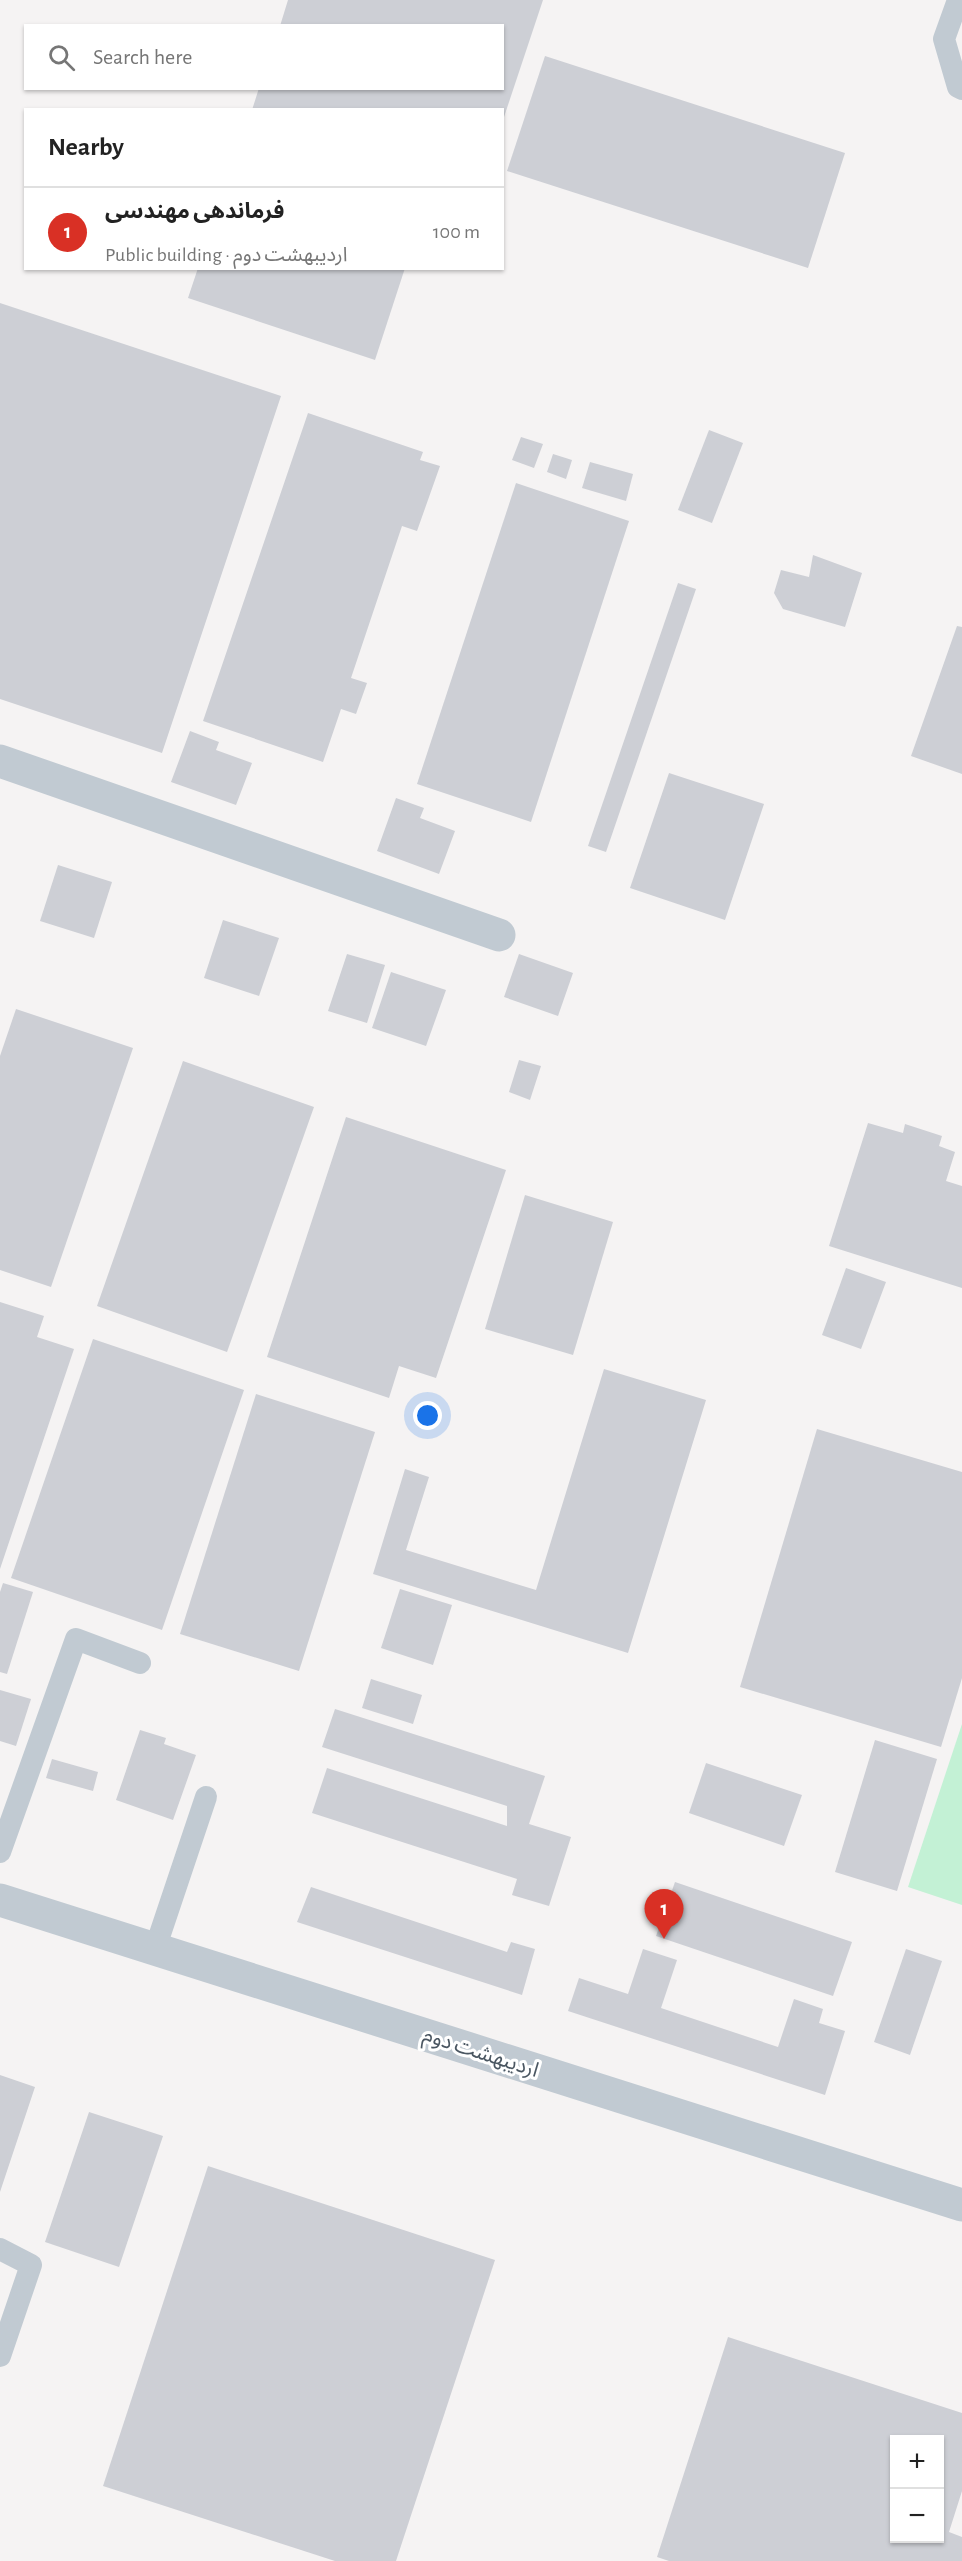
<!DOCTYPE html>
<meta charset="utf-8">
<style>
body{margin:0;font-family:"Alegreya Sans","Noto Sans Arabic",sans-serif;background:#f2f2f2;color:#222}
.controls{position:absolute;right:18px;bottom:18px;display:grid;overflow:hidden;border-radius:0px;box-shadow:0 2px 4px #0004}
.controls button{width:54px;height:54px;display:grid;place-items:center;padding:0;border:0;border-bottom:2px solid #e0e0e0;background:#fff;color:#222;font:30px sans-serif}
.you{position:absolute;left:428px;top:1416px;width:21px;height:21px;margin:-15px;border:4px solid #fff;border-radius:50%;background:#1a73e8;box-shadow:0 0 0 9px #1a73e833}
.badge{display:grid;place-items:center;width:39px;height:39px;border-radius:50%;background:#d93025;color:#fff;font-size:20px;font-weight:700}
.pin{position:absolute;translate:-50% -50px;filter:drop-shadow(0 2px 3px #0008)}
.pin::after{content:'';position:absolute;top:32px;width:21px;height:18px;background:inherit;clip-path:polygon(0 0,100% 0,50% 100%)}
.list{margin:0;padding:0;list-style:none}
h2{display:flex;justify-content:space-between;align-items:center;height:78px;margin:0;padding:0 24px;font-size:26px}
h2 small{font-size:20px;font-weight:400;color:#767676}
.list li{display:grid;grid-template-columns:39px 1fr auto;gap:18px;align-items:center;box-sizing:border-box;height:84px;padding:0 24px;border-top:2px solid #e0e0e0}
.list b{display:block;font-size:22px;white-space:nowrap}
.list p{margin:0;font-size:20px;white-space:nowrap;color:#767676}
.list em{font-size:20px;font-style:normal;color:#767676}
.icon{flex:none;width:33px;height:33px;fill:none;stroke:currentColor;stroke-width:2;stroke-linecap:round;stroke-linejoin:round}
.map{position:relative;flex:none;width:962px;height:2561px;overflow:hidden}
.search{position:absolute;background:#fff;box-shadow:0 2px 4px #0004;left:24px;top:24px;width:480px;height:66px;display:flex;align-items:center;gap:15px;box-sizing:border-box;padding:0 21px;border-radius:0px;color:#767676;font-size:22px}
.panel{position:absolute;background:#fff;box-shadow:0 2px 4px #0004;left:24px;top:108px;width:480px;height:162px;border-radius:0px}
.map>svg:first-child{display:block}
.green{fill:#c3f1d5}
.building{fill:#cdcfd5;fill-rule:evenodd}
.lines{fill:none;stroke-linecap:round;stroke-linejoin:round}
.service{stroke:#c1cad2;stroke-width:22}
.minor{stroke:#c1cad2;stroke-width:33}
.tertiary{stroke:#c1cad2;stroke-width:33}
.labels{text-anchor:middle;stroke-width:6;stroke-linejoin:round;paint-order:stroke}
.street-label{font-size:21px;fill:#4a5661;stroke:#fff}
</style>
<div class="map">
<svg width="962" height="2561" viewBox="0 0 962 2561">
<rect width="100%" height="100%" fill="#f5f3f3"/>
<path class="green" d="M962,1724V1905L908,1887Z"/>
<g class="building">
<path d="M288,0H543L503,120L502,110H252L259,88H502V26H280Z"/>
<path d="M545,56L845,153L808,268L507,171Z"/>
<path d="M198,268H405L375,360L188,298Z"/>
<path d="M0,303L281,396L162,753L0,699Z"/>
<path d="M308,413L423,452L420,460L440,466L417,531L402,526L351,678L367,683L356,714L341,709L323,762L203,721Z"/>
<path d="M709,430L743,443L712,523L678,510Z"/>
<path d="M521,437L543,444L534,468L512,460Z"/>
<path d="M553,454L572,460L566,479L547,472Z"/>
<path d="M590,462L633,474L626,501L582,488Z"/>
<path d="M516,483L629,521L531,822L417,784Z"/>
<path d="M813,555L862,573L845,627L783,609L774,593L781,570L809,577Z"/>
<path d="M678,583L696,589L606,852L588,846Z"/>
<path d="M957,626L962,627V774L911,756Z"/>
<path d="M190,731L219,742L216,750L252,763L236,805L171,782Z"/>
<path d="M669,773L764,804L725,920L630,888Z"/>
<path d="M396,798L424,808L420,818L455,831L439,874L377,851Z"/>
<path d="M58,865L112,882L94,938L40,921Z"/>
<path d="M223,920L279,938L259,996L204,978Z"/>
<path d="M347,954L385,965L367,1023L328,1011Z"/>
<path d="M519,954L573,973L558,1016L504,997Z"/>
<path d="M391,972L446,990L426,1046L372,1028Z"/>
<path d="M16,1009L133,1048L51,1287L0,1270V1056Z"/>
<path d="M519,1060L541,1066L530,1100L509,1092Z"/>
<path d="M183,1061L314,1107L227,1352L97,1306Z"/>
<path d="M346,1117L506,1170L436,1378L399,1366L389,1398L267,1357Z"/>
<path d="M868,1123L903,1133L905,1124L942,1136L939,1146L955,1152L946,1181L962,1186V1288L829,1246Z"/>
<path d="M525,1195L613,1222L573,1355L485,1329Z"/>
<path d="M846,1268L886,1282L861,1349L822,1335Z"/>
<path d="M0,1302L44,1316L37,1337L74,1349L0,1569Z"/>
<path d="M93,1339L244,1390L162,1630L11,1578Z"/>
<path d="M604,1369L706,1400L628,1653L373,1574L405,1469L429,1477L406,1550L536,1590Z"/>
<path d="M256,1394L375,1432L299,1671L180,1634Z"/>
<path d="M817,1429L962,1472V1678L941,1747L740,1687Z"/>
<path d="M3,1583L33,1592L7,1674L0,1672V1592Z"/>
<path d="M400,1589L452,1605L433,1665L381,1648Z"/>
<path d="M371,1679L422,1695L413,1724L362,1708Z"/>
<path d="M0,1690L31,1699L16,1746L0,1741Z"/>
<path d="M335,1709L545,1776L529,1824L571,1837L549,1906L512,1895L517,1879L312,1813L327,1768L507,1826V1806L322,1747Z"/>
<path d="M140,1730L166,1738L164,1744L196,1755L173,1820L116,1800Z"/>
<path d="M875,1740L937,1759L897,1891L835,1872Z"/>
<path d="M52,1759L98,1772L93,1791L46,1778Z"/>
<path d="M706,1763L802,1795L784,1846L689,1813Z"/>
<path d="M675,1882L852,1942L833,1996L656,1936Z"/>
<path d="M311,1887L507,1952L511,1942L535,1949L522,1995L297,1922Z"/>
<path d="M643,1949L677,1960L661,2008L778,2047L794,1999L823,2009L819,2023L845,2031L825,2095L568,2011L579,1978L628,1994Z"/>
<path d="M906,1949L942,1961L910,2055L874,2042Z"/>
<path d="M0,2075L35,2087L0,2192Z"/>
<path d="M89,2112L163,2136L119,2267L45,2242Z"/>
<path d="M208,2166L495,2260L396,2561H335L103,2486Z"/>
<path d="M728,2337L962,2413V2491L949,2532L962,2537V2561H669L657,2557ZM894,2440H940V2538H894Z"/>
</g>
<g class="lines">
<g class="service">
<path d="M958,0L944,39L958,87L962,89"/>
<path d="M0,1852L76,1639L140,1663"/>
<path d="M155,1949L206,1797"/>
<path d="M0,2249L31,2265L0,2356"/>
</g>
<path class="minor" d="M0,761L499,935"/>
<path class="tertiary" d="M0,1900L962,2205"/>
</g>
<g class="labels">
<g class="street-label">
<text transform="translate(481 2052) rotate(18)" y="7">اردیبهشت دوم</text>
</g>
</g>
</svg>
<div class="controls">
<button>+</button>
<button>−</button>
</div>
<div class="you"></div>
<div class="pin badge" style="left:664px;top:1939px">1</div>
<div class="search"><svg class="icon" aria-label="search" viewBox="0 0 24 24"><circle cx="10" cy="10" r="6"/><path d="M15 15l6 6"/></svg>Search here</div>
<section class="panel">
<h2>Nearby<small></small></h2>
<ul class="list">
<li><span class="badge">1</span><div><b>فرماندهی مهندسی</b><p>Public building · اردیبهشت دوم</p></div><em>100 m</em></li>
</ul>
</section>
</div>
